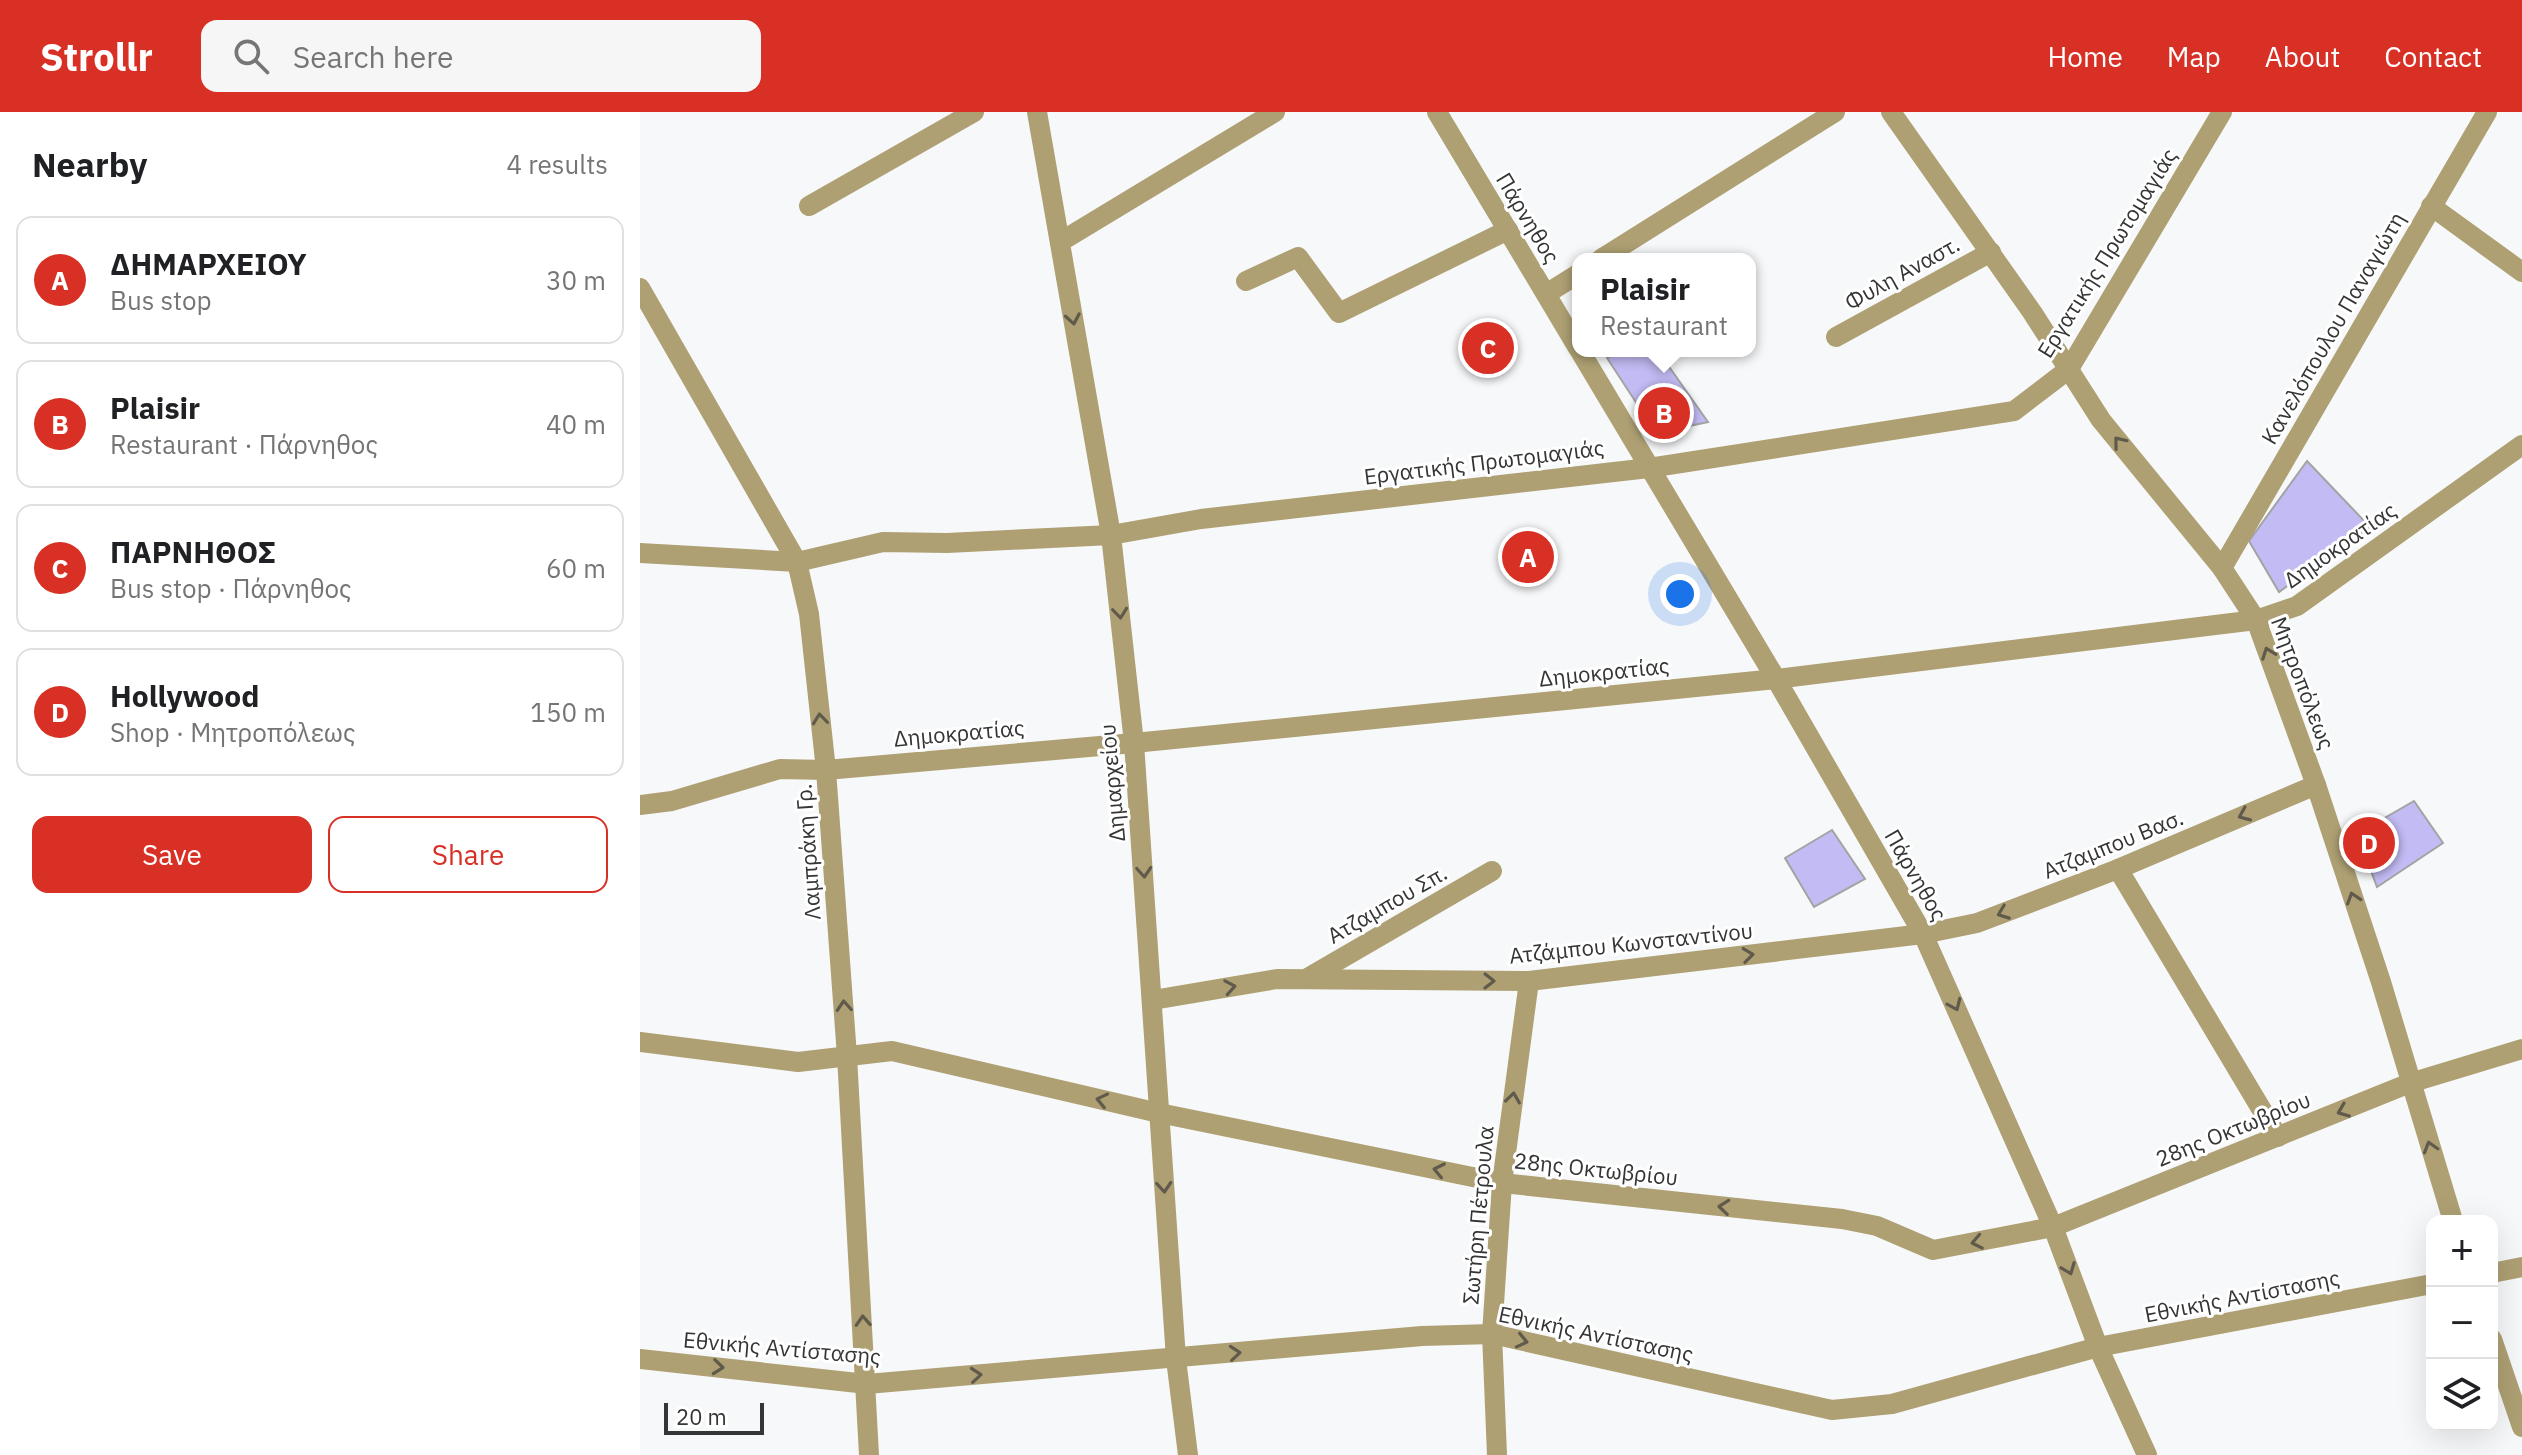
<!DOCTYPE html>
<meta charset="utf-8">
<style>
body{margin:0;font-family:"IBM Plex Sans",sans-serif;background:#f6f6f6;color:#202124}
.controls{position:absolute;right:24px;bottom:24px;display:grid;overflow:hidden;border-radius:16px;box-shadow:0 8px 32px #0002}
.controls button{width:72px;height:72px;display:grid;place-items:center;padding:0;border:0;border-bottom:2px solid #e0e0e0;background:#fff;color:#202124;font:40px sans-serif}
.scale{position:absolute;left:24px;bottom:20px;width:100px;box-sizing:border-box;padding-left:8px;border:4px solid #343535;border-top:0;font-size:22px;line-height:28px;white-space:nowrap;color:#343535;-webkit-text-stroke:6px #fff;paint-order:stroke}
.you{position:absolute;left:1040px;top:482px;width:28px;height:28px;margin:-20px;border:6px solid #fff;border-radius:50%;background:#1a73e8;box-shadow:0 0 0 12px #1a73e833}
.badge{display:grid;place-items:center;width:52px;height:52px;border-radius:50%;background:#d93025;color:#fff;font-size:26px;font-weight:700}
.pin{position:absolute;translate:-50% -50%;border:4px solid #fff;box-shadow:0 2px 8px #0006}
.popup{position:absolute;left:932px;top:141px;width:184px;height:104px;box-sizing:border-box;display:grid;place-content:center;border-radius:16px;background:#fff;filter:drop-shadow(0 2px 6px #0005);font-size:26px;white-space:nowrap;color:#757577}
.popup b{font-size:30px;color:#202124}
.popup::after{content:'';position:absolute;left:50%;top:100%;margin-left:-16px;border:16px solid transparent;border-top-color:#fff}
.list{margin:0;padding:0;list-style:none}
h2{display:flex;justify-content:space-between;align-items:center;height:104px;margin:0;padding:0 32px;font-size:34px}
h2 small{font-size:26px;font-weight:400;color:#757577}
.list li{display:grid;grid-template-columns:52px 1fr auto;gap:24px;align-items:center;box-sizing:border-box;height:128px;margin:0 16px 16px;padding:0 16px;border:2px solid #e0e0e0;border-radius:16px}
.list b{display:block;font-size:30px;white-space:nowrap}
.list p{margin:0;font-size:26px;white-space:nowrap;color:#757577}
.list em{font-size:26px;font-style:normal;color:#757577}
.actions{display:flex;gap:16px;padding:24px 32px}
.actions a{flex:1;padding:18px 0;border:2px solid #d93025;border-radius:16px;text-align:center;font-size:28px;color:#d93025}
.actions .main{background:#d93025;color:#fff}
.icon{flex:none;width:44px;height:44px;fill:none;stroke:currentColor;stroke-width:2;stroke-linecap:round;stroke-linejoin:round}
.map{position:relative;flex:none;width:1882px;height:1343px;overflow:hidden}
header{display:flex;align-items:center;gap:48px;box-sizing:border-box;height:112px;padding:0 40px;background:#d93025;color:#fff}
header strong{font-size:38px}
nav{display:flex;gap:44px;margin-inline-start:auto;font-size:28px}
.search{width:560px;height:72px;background:#f6f6f6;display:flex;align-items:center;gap:20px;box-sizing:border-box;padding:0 28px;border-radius:16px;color:#757577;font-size:30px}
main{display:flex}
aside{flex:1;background:#fff}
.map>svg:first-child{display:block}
.building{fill:#c2bbf4;stroke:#a3a3a4;stroke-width:2}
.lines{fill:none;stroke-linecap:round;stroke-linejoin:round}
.minor{stroke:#aea073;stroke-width:20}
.oneway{stroke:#5f5a4b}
.labels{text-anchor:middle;stroke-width:6;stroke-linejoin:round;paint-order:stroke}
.street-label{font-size:22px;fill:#343535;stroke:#fff}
</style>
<header>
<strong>Strollr</strong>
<div class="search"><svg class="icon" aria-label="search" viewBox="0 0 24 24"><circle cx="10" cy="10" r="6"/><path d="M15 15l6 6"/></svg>Search here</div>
<nav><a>Home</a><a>Map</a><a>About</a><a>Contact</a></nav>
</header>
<main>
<aside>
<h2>Nearby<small>4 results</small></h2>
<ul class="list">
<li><span class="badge">A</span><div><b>ΔΗΜΑΡΧΕΙΟΥ</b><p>Bus stop</p></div><em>30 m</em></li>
<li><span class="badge">B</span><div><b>Plaisir</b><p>Restaurant · Πάρνηθος</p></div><em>40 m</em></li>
<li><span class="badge">C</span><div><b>ΠΑΡΝΗΘΟΣ</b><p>Bus stop · Πάρνηθος</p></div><em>60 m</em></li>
<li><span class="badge">D</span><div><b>Hollywood</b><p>Shop · Μητροπόλεως</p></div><em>150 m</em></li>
</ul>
<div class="actions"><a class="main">Save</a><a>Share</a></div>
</aside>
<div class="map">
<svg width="1882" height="1343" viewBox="0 0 1882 1343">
<rect width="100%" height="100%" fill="#f7f8f9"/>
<g class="building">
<path d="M981,239H1018L1068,310L1016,321L967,246Z"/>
<path d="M1667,349L1730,415L1639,480L1609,429Z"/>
<path d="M1774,689L1803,731L1737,775L1717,722Z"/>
<path d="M1192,718L1225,767L1174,795L1145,746Z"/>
</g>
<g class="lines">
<g class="minor">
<path d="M397,0L471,423L494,631L536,1247L548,1343"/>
<path d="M797,0L938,236"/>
<path d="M1251,0L1392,200L1461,308L1582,456L1616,508L1676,673L1741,870L1813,1109"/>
<path d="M169,94L334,0"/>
<path d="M1791,94L1882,160"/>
<path d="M420,130L635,0"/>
<path d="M961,147L1195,0"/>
<path d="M606,169L658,145L699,201L868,118"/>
<path d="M0,176L157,450L169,502L186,658L207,944L229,1343"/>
<path d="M906,182L938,162"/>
<path d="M1196,225L1351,140"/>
<path d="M940,239L1136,567L1283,822L1413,1115L1458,1235L1507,1343"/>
<path d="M0,441L157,450L243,430L307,431L471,423L561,407L1009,356L1374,299L1429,257L1582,0"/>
<path d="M1582,456L1847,0"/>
<path d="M0,693L32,689L140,657L186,658L494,631L1136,567L1616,508L1657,494L1882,333"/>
<path d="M1478,757L1638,1025"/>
<path d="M666,867L852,759"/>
<path d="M513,888L637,867L889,869L1283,822L1337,811L1478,757L1676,673"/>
<path d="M0,930L158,950L252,939L519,1001L862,1071L1202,1107L1237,1114L1293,1138L1413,1115L1770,971L1882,937"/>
<path d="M1852,1161L1882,1155"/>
<path d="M1852,1227L1882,1315"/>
<path d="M0,1247L227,1272L782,1224L852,1222L1192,1298L1252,1292L1458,1235L1792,1172"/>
<path d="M857,1343L852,1222L862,1071L889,869"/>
</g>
</g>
<defs><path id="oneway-chevron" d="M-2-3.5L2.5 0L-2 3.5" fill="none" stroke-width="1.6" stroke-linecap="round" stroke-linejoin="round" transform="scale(2)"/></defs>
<g class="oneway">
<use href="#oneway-chevron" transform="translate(433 207) rotate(80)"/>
<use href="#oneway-chevron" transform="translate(1479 330) rotate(-129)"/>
<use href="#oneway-chevron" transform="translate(480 501) rotate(84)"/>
<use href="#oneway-chevron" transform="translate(1628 541) rotate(-110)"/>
<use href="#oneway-chevron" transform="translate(180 607) rotate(-96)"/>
<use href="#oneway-chevron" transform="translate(1604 703) rotate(157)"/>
<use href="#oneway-chevron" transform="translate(504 760) rotate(86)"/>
<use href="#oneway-chevron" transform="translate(1713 786) rotate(-108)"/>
<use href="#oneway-chevron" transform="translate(1363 801) rotate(159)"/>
<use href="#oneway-chevron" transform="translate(1108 843) rotate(-7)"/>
<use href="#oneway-chevron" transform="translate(849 869) rotate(1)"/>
<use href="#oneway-chevron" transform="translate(590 875) rotate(-10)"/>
<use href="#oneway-chevron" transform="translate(1315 893) rotate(66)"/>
<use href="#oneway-chevron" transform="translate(204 894) rotate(-94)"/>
<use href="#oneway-chevron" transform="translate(873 986) rotate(-82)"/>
<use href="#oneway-chevron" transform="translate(462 988) rotate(-167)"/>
<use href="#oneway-chevron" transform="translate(1703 999) rotate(158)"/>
<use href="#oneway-chevron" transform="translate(1790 1035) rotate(-107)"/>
<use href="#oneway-chevron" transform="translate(799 1058) rotate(-168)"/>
<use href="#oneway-chevron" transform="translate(524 1075) rotate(86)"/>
<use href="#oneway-chevron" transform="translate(1084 1095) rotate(-174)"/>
<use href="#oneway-chevron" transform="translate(1337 1130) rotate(169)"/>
<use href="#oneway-chevron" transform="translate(1429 1157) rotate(69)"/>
<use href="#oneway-chevron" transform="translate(223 1209) rotate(-93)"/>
<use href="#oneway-chevron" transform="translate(882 1229) rotate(13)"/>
<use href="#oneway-chevron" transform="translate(595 1241) rotate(-5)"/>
<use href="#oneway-chevron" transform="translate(78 1255) rotate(6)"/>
<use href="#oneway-chevron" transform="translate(336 1263) rotate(-5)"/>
</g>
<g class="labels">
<g class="street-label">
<text transform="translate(888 106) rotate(59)" y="8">Πάρνηθος</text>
<text transform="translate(1467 141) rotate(-58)" y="8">Εργατικής Πρωτομαγιάς</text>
<text transform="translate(1262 161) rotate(-29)" y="8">Φυλη Αναστ.</text>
<text transform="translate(1693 216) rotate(-60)" y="8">Κανελόπουλου Παναγιώτη</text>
<text transform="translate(844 350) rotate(-7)" y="8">Εργατικής Πρωτομαγιάς</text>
<text transform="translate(1700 433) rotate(-35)" y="8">Δημοκρατίας</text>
<text transform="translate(964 560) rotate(-6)" y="8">Δημοκρατίας</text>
<text transform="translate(1663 571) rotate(69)" y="8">Μητροπόλεως</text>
<text transform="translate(319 621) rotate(-5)" y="8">Δημοκρατίας</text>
<text transform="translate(472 671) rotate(-95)" y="8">Δημαρχείου</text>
<text transform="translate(1473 732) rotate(-22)" y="8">Ατζαμπου Βασ.</text>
<text transform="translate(168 740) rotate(-94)" y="8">Λαμπράκη Γρ.</text>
<text transform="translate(1276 763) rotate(60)" y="8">Πάρνηθος</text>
<text transform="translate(747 792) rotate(-30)" y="8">Ατζαμπου Σπ.</text>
<text transform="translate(991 831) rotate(-6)" y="8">Ατζάμπου Κωνσταντίνου</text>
<text transform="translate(1593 1017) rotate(-22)" y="8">28ης Οκτωβρίου</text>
<text transform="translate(956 1057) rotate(6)" y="8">28ης Οκτωβρίου</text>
<text transform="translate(838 1103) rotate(-85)" y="8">Σωτήρη Πέτρουλα</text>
<text transform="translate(1602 1184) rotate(-11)" y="8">Εθνικής Αντίστασης</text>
<text transform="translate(956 1222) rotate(12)" y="8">Εθνικής Αντίστασης</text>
<text transform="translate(142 1236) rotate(5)" y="8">Εθνικής Αντίστασης</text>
</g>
</g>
</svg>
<div class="controls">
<button>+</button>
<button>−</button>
<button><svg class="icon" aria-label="layers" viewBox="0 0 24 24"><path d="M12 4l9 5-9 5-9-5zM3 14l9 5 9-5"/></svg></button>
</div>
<div class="scale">20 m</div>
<div class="you"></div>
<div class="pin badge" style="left:888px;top:445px">A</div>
<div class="pin badge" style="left:1024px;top:301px">B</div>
<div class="popup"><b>Plaisir</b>Restaurant</div>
<div class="pin badge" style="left:848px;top:236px">C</div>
<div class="pin badge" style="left:1729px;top:731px">D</div>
</div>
</main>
